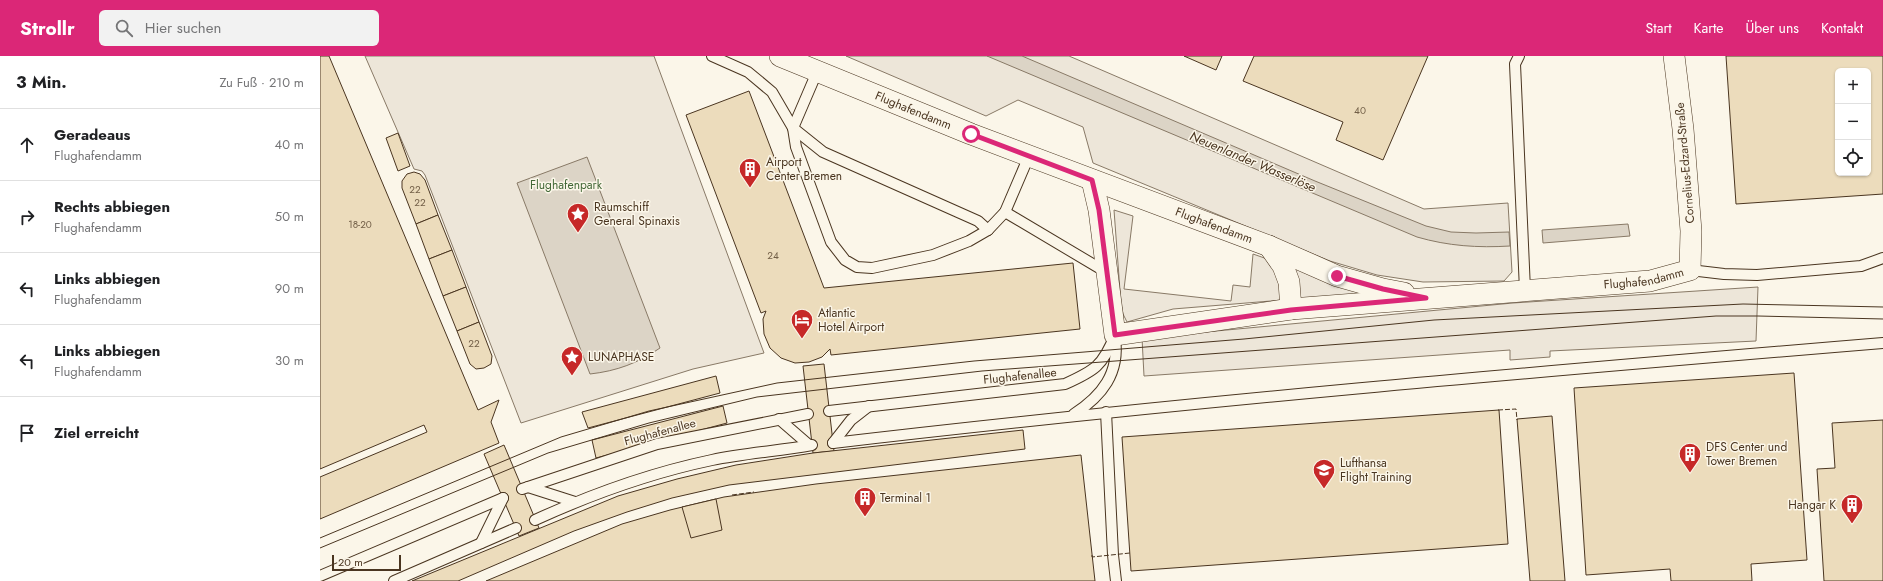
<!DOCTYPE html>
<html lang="de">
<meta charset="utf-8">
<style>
body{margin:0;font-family:Jost,sans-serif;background:#f2f2f2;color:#202124}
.controls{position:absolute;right:12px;top:12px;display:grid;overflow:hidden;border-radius:6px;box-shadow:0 1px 3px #0004}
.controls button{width:36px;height:36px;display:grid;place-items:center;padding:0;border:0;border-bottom:1px solid #e0e0e0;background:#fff;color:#202124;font:20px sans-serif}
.scale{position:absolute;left:12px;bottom:10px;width:69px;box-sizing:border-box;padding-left:4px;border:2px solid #4a3520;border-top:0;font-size:11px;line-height:14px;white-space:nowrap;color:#4a3520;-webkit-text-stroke:3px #fbf6e9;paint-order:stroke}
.stop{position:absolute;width:12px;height:12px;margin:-9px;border:3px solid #db2777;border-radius:50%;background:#fff}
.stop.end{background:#db2777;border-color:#fff;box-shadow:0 1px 4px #0008}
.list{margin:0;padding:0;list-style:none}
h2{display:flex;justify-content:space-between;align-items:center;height:52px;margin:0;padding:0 16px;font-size:17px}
h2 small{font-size:13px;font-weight:400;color:#757577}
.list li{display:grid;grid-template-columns:26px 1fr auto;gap:12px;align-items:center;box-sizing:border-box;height:72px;padding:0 16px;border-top:1px solid #e0e0e0}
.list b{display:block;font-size:15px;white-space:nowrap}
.list p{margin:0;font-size:13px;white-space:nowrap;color:#757577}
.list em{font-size:13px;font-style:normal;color:#757577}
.icon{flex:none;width:22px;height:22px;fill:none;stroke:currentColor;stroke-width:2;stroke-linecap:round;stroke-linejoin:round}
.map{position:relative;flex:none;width:1563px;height:525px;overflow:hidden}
header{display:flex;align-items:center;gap:24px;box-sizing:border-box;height:56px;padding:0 20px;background:#db2777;color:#fff}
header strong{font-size:19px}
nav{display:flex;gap:22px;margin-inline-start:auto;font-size:14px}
.search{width:280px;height:36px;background:#f2f2f2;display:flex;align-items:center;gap:10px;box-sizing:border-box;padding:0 14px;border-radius:6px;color:#757577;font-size:15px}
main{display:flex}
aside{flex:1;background:#fff}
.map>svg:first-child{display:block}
.green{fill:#ede6d9;stroke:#887966}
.water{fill:#dcd4c6;stroke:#887966}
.building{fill:#ecdcbc;stroke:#4a3520;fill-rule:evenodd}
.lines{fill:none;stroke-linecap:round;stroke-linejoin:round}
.lane-casing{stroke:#4a3520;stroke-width:12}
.street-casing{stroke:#4a3520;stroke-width:22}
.lane{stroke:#fbf6e9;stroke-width:10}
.street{stroke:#fbf6e9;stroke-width:21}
.tram{stroke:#4a3520;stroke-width:1}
.fence{stroke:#4a3520;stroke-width:1;stroke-dasharray:5 2;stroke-linecap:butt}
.route{stroke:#db2777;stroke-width:5}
.labels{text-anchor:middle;stroke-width:3;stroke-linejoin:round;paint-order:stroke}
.number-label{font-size:10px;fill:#725f47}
.street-label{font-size:12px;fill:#4a3520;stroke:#fbf6e9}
.poi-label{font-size:12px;fill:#4a3520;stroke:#fbf6e9;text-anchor:start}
.park-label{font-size:12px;fill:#436837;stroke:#fbf6e9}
.water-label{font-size:13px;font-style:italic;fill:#4a3520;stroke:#fbf6e9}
</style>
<header>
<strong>Strollr</strong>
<div class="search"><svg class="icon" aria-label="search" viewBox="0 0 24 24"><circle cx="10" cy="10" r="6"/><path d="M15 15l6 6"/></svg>Hier suchen</div>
<nav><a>Start</a><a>Karte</a><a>Über uns</a><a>Kontakt</a></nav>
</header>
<main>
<aside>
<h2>3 Min.<small>Zu Fuß · 210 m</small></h2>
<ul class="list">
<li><svg class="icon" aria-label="ahead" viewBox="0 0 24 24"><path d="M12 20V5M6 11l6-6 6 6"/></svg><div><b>Geradeaus</b><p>Flughafendamm</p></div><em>40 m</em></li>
<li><svg class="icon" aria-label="right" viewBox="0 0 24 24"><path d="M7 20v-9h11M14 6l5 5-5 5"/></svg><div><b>Rechts abbiegen</b><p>Flughafendamm</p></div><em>50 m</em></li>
<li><svg class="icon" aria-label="left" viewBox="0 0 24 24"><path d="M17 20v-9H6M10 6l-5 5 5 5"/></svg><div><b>Links abbiegen</b><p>Flughafendamm</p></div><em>90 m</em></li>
<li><svg class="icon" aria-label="left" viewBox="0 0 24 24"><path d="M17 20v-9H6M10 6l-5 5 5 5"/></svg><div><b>Links abbiegen</b><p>Flughafendamm</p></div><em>30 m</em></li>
<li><svg class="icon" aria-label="arrive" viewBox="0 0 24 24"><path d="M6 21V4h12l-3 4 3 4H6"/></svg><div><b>Ziel erreicht</b></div></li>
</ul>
</aside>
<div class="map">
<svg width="1563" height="525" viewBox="0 0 1563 525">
<rect width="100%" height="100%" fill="#fbf6e9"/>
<g class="green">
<path d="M45,0H334L444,297L373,313L201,367L105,119L102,115L94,113Z"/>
<path d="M526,0H749L1104,153L1188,147L1192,216L1184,225L1103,226L1057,219L1010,205L773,107L763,71L698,44L666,60Z"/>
<path d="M794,154L813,160L804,233L911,245L913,229L930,231L933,198L953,205L963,244L853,253L807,266L803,258L801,248Z"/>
<path d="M971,209L1054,239L978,242Z"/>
<path d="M1438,231L1436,285L1230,295V301L1190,304V294L824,320L822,282L1193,247Z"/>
</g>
<g class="water">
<path d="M667,0H702L995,125L1106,170L1131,176L1156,177L1189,176L1190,190C1158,192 1128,190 1097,181Z"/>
<path d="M267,101L340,292C318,307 297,315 270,318L197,127Z"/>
<path d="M1308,168L1310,180L1223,187L1222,174Z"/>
</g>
<g class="building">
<path d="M0,0H9L158,354L179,344L171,366L179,387L0,463V421L107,376L104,369L0,413Z"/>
<path d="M864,0H902L896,14Z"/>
<path d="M934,0H1108L1063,104L1016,84L1023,66L923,25Z"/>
<path d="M1406,0H1563V138L1416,148ZM1518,15H1548V117H1518Z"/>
<path d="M429,35L504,232L753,207L760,273L511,299L510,293L502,301L489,306L475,307L461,302L450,292L444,278L443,263L446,255L441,257L366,59Z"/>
<path d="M78,77L90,110L78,115L66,82Z"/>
<path d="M94,116L100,118L105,124L118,159L96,168L82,132V125L87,118Z"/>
<path d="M118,159L132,194L109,203L96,168Z"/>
<path d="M132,194L146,231L123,240L109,203Z"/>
<path d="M146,231L159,266L137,275L123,240Z"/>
<path d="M159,266L172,300L171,308L164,312L156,313L150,308L137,275Z"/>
<path d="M504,308L514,395L493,397L483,310Z"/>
<path d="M1474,317L1487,504L1431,508L1432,525H1351L1350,513L1266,519L1254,332Z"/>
<path d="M396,320L400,337L268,372L262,356Z"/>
<path d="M403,350L407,367L276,402L272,384Z"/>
<path d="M1179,354L1188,488L811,515L802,381Z"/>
<path d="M1232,360L1245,525H1210L1197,363Z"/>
<path d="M1563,364V525H1504L1497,413L1515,412L1512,367Z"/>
<path d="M703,374L705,393L409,429L352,442L307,456L254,475L138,525H92L298,440L357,423L416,409L493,397Z"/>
<path d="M184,389L219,472L199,480L164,398Z"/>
<path d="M761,399L775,525H166L302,468L350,454L404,441L496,428Z"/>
<path d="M396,443L402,474L371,482L362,451Z"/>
</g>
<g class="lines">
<g class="lane-casing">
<g id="lane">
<path d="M392,0L428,16L452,36L473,72L476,91L511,186L525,204L537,211L552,212L613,199L649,185L668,174L685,156L709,100"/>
<path d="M1199,0L1195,8L1205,234"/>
<path d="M497,16L473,72L503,96L658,165L668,174"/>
<path d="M685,156L786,216"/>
<path d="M1370,214L1404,218L1437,219L1541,210L1563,202"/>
<path d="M509,355L745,328C774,315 783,310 795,279"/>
<path d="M786,356L793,499L796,525"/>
<path d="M754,358C782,340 800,317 795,282"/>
<path d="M459,363L489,389"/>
<path d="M513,387C862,346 1212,316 1563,287"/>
<path d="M513,387L531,364L549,350"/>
<path d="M208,431L255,446"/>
<path d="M202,433L337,388L488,358"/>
<path d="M215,464C272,438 330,417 392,404C425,397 459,395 492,389"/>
<path d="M161,487L183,442"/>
<path d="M0,520L183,442"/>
<path d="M74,525L196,472"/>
</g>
</g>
<g class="street-casing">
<g id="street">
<path id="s1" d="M460,0L651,78L949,190L1017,220L1063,233L1084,237"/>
<path id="s2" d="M772,124L779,154L795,279L971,253L1330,225L1370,214L1371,175L1363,73L1354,0"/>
<path d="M949,190L963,210L969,226L971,253"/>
</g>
</g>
<use href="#lane" class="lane"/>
<use href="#street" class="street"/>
<g class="tram">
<path d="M0,482L241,381L329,355L457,327L654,305L924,283L1114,264L1423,248L1563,251"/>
<path d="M0,492L228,397L329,367L437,341L662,315L1396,260H1438L1563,263"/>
</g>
<g class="fence">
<path d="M1178,354L1196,353L1197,364"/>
<path d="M412,439L434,436"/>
<path d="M772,499V501L810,497"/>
</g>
</g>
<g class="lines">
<path class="route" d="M651,78L772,124L779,154L795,279L971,254L1106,242L1063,233L1017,220"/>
</g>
<defs>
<g id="building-pin" transform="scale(1.15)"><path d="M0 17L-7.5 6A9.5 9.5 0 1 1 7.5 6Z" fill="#c62828" stroke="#fbf6e9"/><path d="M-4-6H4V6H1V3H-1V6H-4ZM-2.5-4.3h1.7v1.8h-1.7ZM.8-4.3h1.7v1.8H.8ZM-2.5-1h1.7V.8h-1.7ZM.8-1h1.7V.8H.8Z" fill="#fff"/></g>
<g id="sight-pin" transform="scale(1.15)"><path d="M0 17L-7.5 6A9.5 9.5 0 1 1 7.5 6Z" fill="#c62828" stroke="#fbf6e9"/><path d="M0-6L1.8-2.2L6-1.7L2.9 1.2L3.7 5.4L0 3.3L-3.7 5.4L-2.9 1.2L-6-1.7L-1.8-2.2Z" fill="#fff"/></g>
<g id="hotel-pin" transform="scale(1.15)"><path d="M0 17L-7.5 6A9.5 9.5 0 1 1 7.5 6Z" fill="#c62828" stroke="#fbf6e9"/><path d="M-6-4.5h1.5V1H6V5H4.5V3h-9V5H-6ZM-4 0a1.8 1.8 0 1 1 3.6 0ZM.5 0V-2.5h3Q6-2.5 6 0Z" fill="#fff"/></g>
<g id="university-pin" transform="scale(1.15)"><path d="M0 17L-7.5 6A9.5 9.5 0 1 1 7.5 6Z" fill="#c62828" stroke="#fbf6e9"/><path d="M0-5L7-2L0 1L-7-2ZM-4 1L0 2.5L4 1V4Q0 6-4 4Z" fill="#fff"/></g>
</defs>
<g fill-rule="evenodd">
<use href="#building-pin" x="430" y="113"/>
<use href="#sight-pin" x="258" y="158"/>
<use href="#hotel-pin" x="482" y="264"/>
<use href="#sight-pin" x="252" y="301"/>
<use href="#building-pin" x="1370" y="398"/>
<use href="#university-pin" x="1004" y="414"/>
<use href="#building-pin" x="545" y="442"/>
<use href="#building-pin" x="1532" y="449"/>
</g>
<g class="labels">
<g class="number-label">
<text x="1040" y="58">40</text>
<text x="95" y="137">22</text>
<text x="100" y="150">22</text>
<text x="40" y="172">18-20</text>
<text x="453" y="203">24</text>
<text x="154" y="291">22</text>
</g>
<g class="street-label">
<text dy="4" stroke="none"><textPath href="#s1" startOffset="144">Flughafendamm</textPath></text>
<text transform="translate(1365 107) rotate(-95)" y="4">Cornelius-Edzard-Straße</text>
<text dy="4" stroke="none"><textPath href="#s1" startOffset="466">Flughafendamm</textPath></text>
<text dy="4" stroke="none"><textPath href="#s2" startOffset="689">Flughafendamm</textPath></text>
<text transform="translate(700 320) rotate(-6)" y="4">Flughafenallee</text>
<text transform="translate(340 376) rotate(-15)" y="4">Flughafenallee</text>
</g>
<g class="poi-label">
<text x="446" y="110">Airport<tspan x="446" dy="14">Center Bremen</tspan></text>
<text x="274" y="155">Raumschiff<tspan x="274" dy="14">General Spinaxis</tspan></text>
<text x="498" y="261">Atlantic<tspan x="498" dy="14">Hotel Airport</tspan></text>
<text x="268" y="305">LUNAPHASE</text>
<text x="1386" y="395">DFS Center und<tspan x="1386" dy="14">Tower Bremen</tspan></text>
<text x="1020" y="411">Lufthansa<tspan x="1020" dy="14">Flight Training</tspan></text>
<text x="560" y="446">Terminal 1</text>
<text x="1516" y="453" text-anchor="end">Hangar K</text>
</g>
<g class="park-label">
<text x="246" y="133">Flughafenpark</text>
</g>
<g class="water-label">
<text transform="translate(933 105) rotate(23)" y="5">Neuenlander Wasserlöse</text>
</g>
</g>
</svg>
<div class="controls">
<button>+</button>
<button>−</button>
<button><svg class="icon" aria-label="locate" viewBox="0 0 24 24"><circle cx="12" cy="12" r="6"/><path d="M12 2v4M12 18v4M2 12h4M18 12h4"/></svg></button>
</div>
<div class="scale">20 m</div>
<div class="stop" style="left:651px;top:78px"></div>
<div class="stop end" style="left:1017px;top:220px"></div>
</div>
</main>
